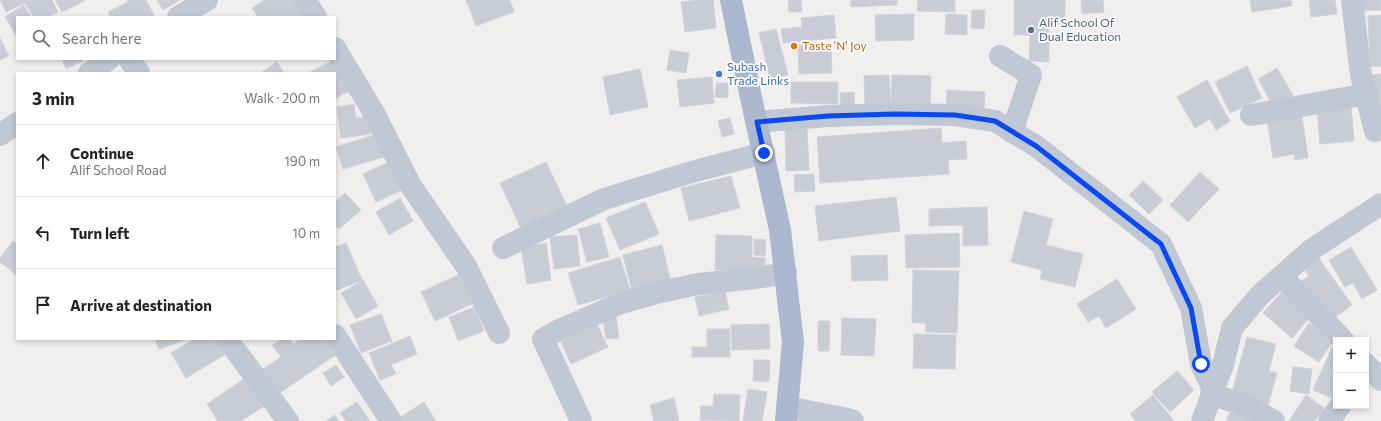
<!DOCTYPE html>
<meta charset="utf-8">
<style>
body{margin:0;font-family:Commissioner,sans-serif;background:#f2f2f2;color:#202124}
.controls{position:absolute;right:12px;bottom:12px;display:grid;overflow:hidden;border-radius:0px;box-shadow:0 2px 6px #0003}
.controls button{width:36px;height:36px;display:grid;place-items:center;padding:0;border:0;border-bottom:1px solid #e0e0e0;background:#fff;color:#202124;font:20px sans-serif}
.stop{position:absolute;width:12px;height:12px;margin:-9px;border:3px solid #0849f1;border-radius:50%;background:#fff}
.stop.end{background:#0849f1;border-color:#fff;box-shadow:0 1px 4px #0008}
.list{margin:0;padding:0;list-style:none}
h2{display:flex;justify-content:space-between;align-items:center;height:52px;margin:0;padding:0 16px;font-size:17px}
h2 small{font-size:13px;font-weight:400;color:#757577}
.list li{display:grid;grid-template-columns:26px 1fr auto;gap:12px;align-items:center;box-sizing:border-box;height:72px;padding:0 16px;border-top:1px solid #e0e0e0}
.list b{display:block;font-size:15px;white-space:nowrap}
.list p{margin:0;font-size:13px;white-space:nowrap;color:#757577}
.list em{font-size:13px;font-style:normal;color:#757577}
.icon{flex:none;width:22px;height:22px;fill:none;stroke:currentColor;stroke-width:2;stroke-linecap:round;stroke-linejoin:round}
.map{position:relative;flex:none;width:1381px;height:421px;overflow:hidden}
.search{position:absolute;background:#fff;box-shadow:0 2px 6px #0003;left:16px;top:16px;width:320px;height:44px;display:flex;align-items:center;gap:10px;box-sizing:border-box;padding:0 14px;border-radius:0px;color:#757577;font-size:15px}
.panel{position:absolute;background:#fff;box-shadow:0 2px 6px #0003;left:16px;top:72px;width:320px;height:268px;border-radius:0px}
.map>svg:first-child{display:block}
.building{fill:#c9ccd4;stroke:#d1d3da}
.lines{fill:none;stroke-linecap:round;stroke-linejoin:round}
.minor{stroke:#c0c7d5;stroke-width:22}
.major{stroke:#abb8d0;stroke-width:22}
.route{stroke:#0849f1;stroke-width:5}
.service-dot{fill:#5c6f8a;stroke:#fff;stroke-width:1.5}
.food-dot{fill:#e8710a;stroke:#fff;stroke-width:1.5}
.shop-dot{fill:#3f7fe0;stroke:#fff;stroke-width:1.5}
.labels{text-anchor:middle;stroke-width:3.5;stroke-linejoin:round;paint-order:stroke}
.service-label{font-size:12px;fill:#4e5e75;stroke:#fff;text-anchor:start}
.food-label{font-size:12px;fill:#c56008;stroke:#fff;text-anchor:start}
.shop-label{font-size:12px;fill:#366cbe;stroke:#fff;text-anchor:start}
</style>
<div class="map">
<svg width="1381" height="421" viewBox="0 0 1381 421">
<rect width="100%" height="100%" fill="#f1eeee"/>
<g class="building">
<path d="M0,0H52L58,12L48,17H33L25,3L6,12Z"/>
<path d="M55,0H84V1L62,12Z"/>
<path d="M127,0H146L154,15L149,17H110L108,12L128,2Z"/>
<path d="M157,0H180L163,10Z"/>
<path d="M264,0H300L311,17H258L252,8Z"/>
<path d="M466,0H510L514,12L476,26Z"/>
<path d="M698,0H713L716,28L685,32L681,2Z"/>
<path d="M788,0H801L802,12H789Z"/>
<path d="M851,0H897V5L851,7Z"/>
<path d="M918,0H955V12L917,11Z"/>
<path d="M1014,0H1065V24H1049V62L1029,61L1030,35H1014Z"/>
<path d="M1081,0H1103L1104,12L1082,14Z"/>
<path d="M1250,0H1291L1292,6L1252,12Z"/>
<path d="M1309,0H1335L1337,14L1311,17Z"/>
<path d="M1361,0H1381V10L1362,11Z"/>
<path d="M24,5L31,17H17V37L5,17Z"/>
<path d="M972,10H985L984,29L971,28Z"/>
<path d="M914,14V40L876,41L875,15Z"/>
<path d="M946,14L967,15V35L945,34Z"/>
<path d="M834,15L836,38L783,43L781,29L802,27L801,18Z"/>
<path d="M1381,15V66L1370,67L1368,16Z"/>
<path d="M776,29L788,75L770,79L759,33Z"/>
<path d="M0,38L9,56L0,60Z"/>
<path d="M831,44L832,73L799,74L798,45Z"/>
<path d="M670,50L689,53L686,73L667,70Z"/>
<path d="M62,59H82L83,61L66,69Z"/>
<path d="M332,61L348,92L335,98V73H308Z"/>
<path d="M277,62L284,73H260Z"/>
<path d="M1247,66L1262,98L1230,113L1215,82Z"/>
<path d="M1277,68L1293,95L1273,106L1258,79Z"/>
<path d="M640,69L648,107L610,115L603,77Z"/>
<path d="M1381,74V111L1372,75Z"/>
<path d="M889,75L891,107L865,108L864,76Z"/>
<path d="M892,75L931,76L930,107L891,105Z"/>
<path d="M712,77L714,103L680,107L677,80Z"/>
<path d="M1207,80L1230,121L1216,130L1210,119L1195,128L1177,97Z"/>
<path d="M791,82H838V104L791,103Z"/>
<path d="M716,83H728V98L715,97Z"/>
<path d="M947,90L985,92L984,112L946,110Z"/>
<path d="M854,92L855,110H841L840,93Z"/>
<path d="M354,104L356,118L368,116L371,134L341,138L337,107Z"/>
<path d="M1351,107L1354,141L1320,144L1317,110Z"/>
<path d="M1302,116L1308,158L1295,160L1294,154L1273,158L1267,121Z"/>
<path d="M730,118L734,134L722,137L718,121Z"/>
<path d="M807,128L809,170L786,171L785,129Z"/>
<path d="M941,128L942,143L966,141L967,159L948,160L949,174L820,183L817,137Z"/>
<path d="M377,134L384,157L343,169L336,147Z"/>
<path d="M389,162L402,190L376,202L363,174Z"/>
<path d="M546,162L568,208L521,229L500,183Z"/>
<path d="M1200,172L1219,189L1188,222L1170,205Z"/>
<path d="M814,174L815,191L795,192L794,175Z"/>
<path d="M731,176L740,208L689,221L681,188Z"/>
<path d="M1143,181L1163,200L1149,214L1129,195Z"/>
<path d="M345,193L361,210L339,229L335,225V202Z"/>
<path d="M896,197L900,231L819,241L815,206Z"/>
<path d="M400,198L413,221L389,235L376,212Z"/>
<path d="M645,202L659,234L620,250L606,218Z"/>
<path d="M987,207L988,245L963,246V225L929,226V209Z"/>
<path d="M1024,211L1053,219L1046,245L1083,254L1075,287L1040,279L1042,270L1011,262Z"/>
<path d="M600,223L609,257L587,262L578,229Z"/>
<path d="M959,233L960,267L906,268L905,235Z"/>
<path d="M577,235L580,266L554,269L550,237Z"/>
<path d="M716,235L752,236V257L765,258V271L715,270Z"/>
<path d="M754,239L766,240L765,256L754,255Z"/>
<path d="M13,241L17,244V275L0,262V258Z"/>
<path d="M346,243L362,280L335,291V247Z"/>
<path d="M546,243L551,280L527,284L521,247Z"/>
<path d="M662,245L671,282L632,291L623,255Z"/>
<path d="M1351,247L1377,290L1362,299L1353,283L1345,287L1329,260Z"/>
<path d="M887,255L888,280L852,281L851,256Z"/>
<path d="M620,257L630,290L578,305L568,273Z"/>
<path d="M1318,257L1352,305L1334,318L1325,305L1319,310L1300,282L1309,276L1303,267Z"/>
<path d="M913,270L959,271L957,333L925,332L926,323H912Z"/>
<path d="M462,273L476,302L435,321L421,292Z"/>
<path d="M1117,279L1136,309L1106,328L1099,316L1088,322L1077,304Z"/>
<path d="M363,280L378,306L356,319L341,293Z"/>
<path d="M725,291L729,309L699,316L695,297Z"/>
<path d="M1281,293L1309,318L1292,338L1263,313Z"/>
<path d="M474,307L484,331L458,341L449,317Z"/>
<path d="M381,314L392,341L361,353L350,325Z"/>
<path d="M616,317L619,338L606,339L603,319Z"/>
<path d="M842,318L876,319L874,356L841,355Z"/>
<path d="M818,321H830L829,351H818Z"/>
<path d="M1309,323L1334,339L1319,362L1294,346Z"/>
<path d="M597,324L608,347L571,364L561,341Z"/>
<path d="M769,324L770,349L732,350L731,325Z"/>
<path d="M707,329H730V357H692V347H707Z"/>
<path d="M914,334L956,335L955,369L913,368Z"/>
<path d="M410,336L417,354L391,365L396,374L380,380L369,353Z"/>
<path d="M1247,337L1276,344L1269,371L1277,373L1268,406L1231,396Z"/>
<path d="M155,339H188L159,349Z"/>
<path d="M194,339H224L231,351L186,378L171,353Z"/>
<path d="M282,339H290L293,344L301,339H332L340,352L278,394L262,370L281,357L272,345Z"/>
<path d="M1332,347L1336,349V400L1313,390Z"/>
<path d="M754,360H770L769,382L753,381Z"/>
<path d="M336,365L344,377L331,386L323,373Z"/>
<path d="M1293,367L1312,369L1309,394L1290,391Z"/>
<path d="M1177,371L1194,390L1170,412L1152,392Z"/>
<path d="M250,375L269,403L241,421H218L207,404Z"/>
<path d="M748,389L767,392L762,421H743Z"/>
<path d="M714,394L740,395L739,421L700,420L701,406H713Z"/>
<path d="M1153,395L1174,421H1136L1130,414Z"/>
<path d="M1306,395L1324,408L1315,421H1289Z"/>
<path d="M674,398L679,421H654L650,405Z"/>
<path d="M357,402L370,421H346L340,413Z"/>
<path d="M424,402L436,421H400L399,418Z"/>
<path d="M1234,404L1270,421H1226Z"/>
<path d="M335,415L339,421H326Z"/>
</g>
<g class="lines">
<g class="minor">
<path d="M305,0L316,17"/>
<path d="M1352,0L1361,75L1375,131"/>
<path d="M178,17L207,0"/>
<path d="M335,48L374,113L411,186L466,266L499,333"/>
<path d="M1000,56L1031,75L1012,132"/>
<path d="M129,59L139,73"/>
<path d="M89,73L109,59"/>
<path d="M1251,115L1367,94"/>
<path d="M757,122L828,116L895,114L955,115L995,121L1036,146L1161,244L1191,308L1201,364L1213,389"/>
<path d="M0,135L17,123"/>
<path d="M503,248L604,199L688,173L764,153"/>
<path d="M1282,277L1343,340"/>
<path d="M335,335L391,421"/>
<path d="M227,339L288,421"/>
<path d="M1366,364L1381,380"/>
<path d="M1211,394L1247,406L1274,421"/>
<path d="M787,407L848,419L853,421"/>
<path d="M581,421L543,339L557,331L621,303L661,292L698,284L756,278L786,273"/>
<path d="M1202,421L1223,365L1232,328L1261,294L1311,250L1381,204"/>
<path d="M1329,421L1340,406"/>
</g>
<path class="major" d="M731,0L750,93L780,230L793,342L786,421"/>
</g>
<g class="lines">
<path class="route" d="M764,153L757,122L828,116L895,114L955,115L995,121L1036,146L1161,244L1191,308L1201,364"/>
</g>
<circle class="service-dot" cx="1031" cy="30" r="4"/>
<circle class="food-dot" cx="794" cy="46" r="4"/>
<circle class="shop-dot" cx="719" cy="74" r="4"/>
<g class="labels">
<g class="service-label">
<text x="1039" y="27">Alif School Of<tspan x="1039" dy="14">Dual Education</tspan></text>
</g>
<g class="food-label">
<text x="802" y="50">Taste 'N' Joy</text>
</g>
<g class="shop-label">
<text x="727" y="71">Subash<tspan x="727" dy="14">Trade Links</tspan></text>
</g>
</g>
</svg>
<div class="controls">
<button>+</button>
<button>−</button>
</div>
<div class="stop" style="left:1201px;top:364px"></div>
<div class="stop end" style="left:764px;top:153px"></div>
<div class="search"><svg class="icon" aria-label="search" viewBox="0 0 24 24"><circle cx="10" cy="10" r="6"/><path d="M15 15l6 6"/></svg>Search here</div>
<section class="panel">
<h2>3 min<small>Walk · 200 m</small></h2>
<ul class="list">
<li><svg class="icon" aria-label="ahead" viewBox="0 0 24 24"><path d="M12 20V5M6 11l6-6 6 6"/></svg><div><b>Continue</b><p>Alif School Road</p></div><em>190 m</em></li>
<li><svg class="icon" aria-label="left" viewBox="0 0 24 24"><path d="M17 20v-9H6M10 6l-5 5 5 5"/></svg><div><b>Turn left</b></div><em>10 m</em></li>
<li><svg class="icon" aria-label="arrive" viewBox="0 0 24 24"><path d="M6 21V4h12l-3 4 3 4H6"/></svg><div><b>Arrive at destination</b></div></li>
</ul>
</section>
</div>
